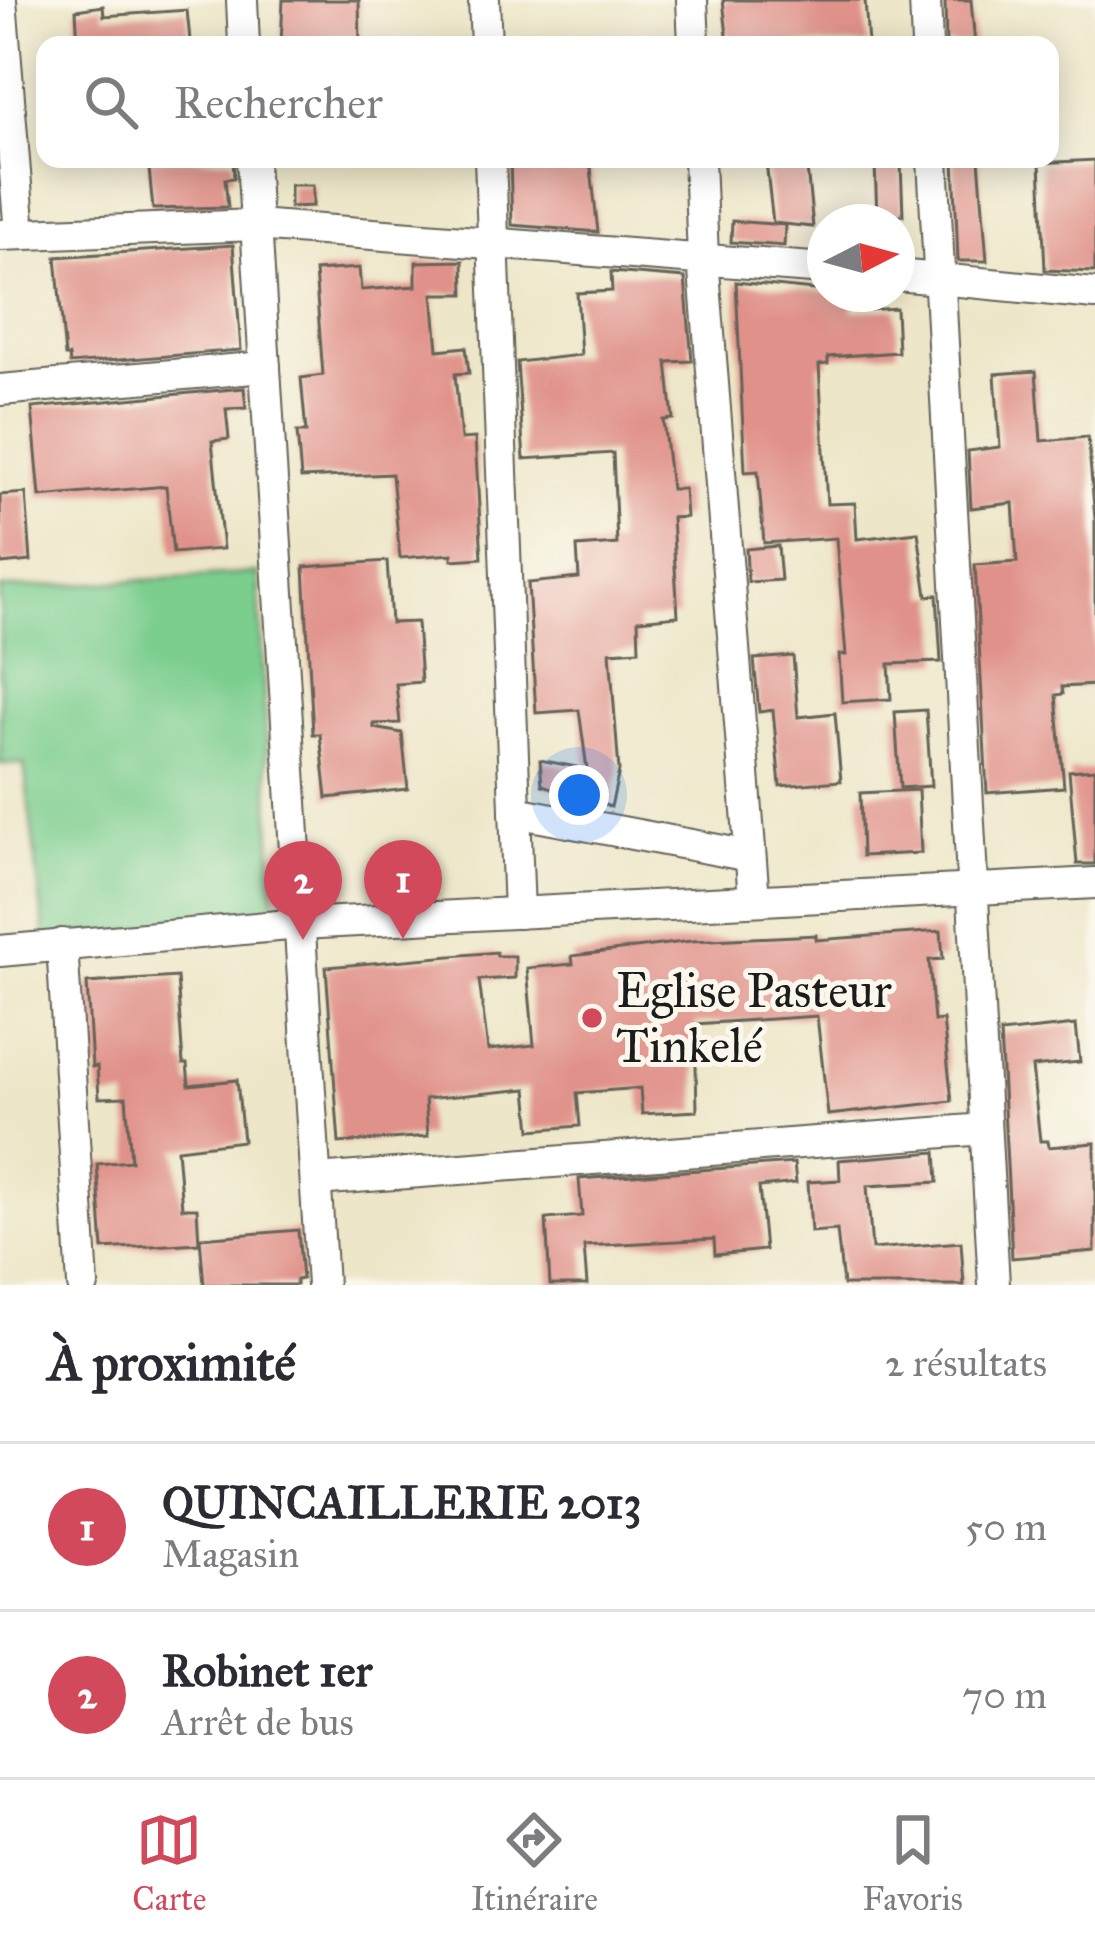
<!DOCTYPE html>
<html lang="fr">
<meta charset="utf-8">
<style>
body{margin:0;font-family:"IM FELL Great Primer",serif;background:#f7f7f7;color:#2b2b33}
.compass{position:absolute;left:807px;top:204px;width:108px;height:108px;border-radius:50%;background:#fff;box-shadow:0 6px 30px #0003;rotate:84deg}
.you{position:absolute;left:579px;top:795px;width:42px;height:42px;margin:-30px;border:9px solid #fff;border-radius:50%;background:#1a73e8;box-shadow:0 0 0 18px #1a73e833}
.badge{display:grid;place-items:center;width:78px;height:78px;border-radius:50%;background:#d1495b;color:#fff;font-size:39px;font-weight:700}
.pin{position:absolute;translate:-50% -99px;filter:drop-shadow(0 3px 6px #0008)}
.pin::after{content:'';position:absolute;top:63px;width:42px;height:36px;background:inherit;clip-path:polygon(0 0,100% 0,50% 100%)}
.list{margin:0;padding:0;list-style:none}
h2{display:flex;justify-content:space-between;align-items:center;height:156px;margin:0;padding:0 48px;font-size:51px}
h2 small{font-size:39px;font-weight:400;color:#7c7c81}
.list li{display:grid;grid-template-columns:78px 1fr auto;gap:36px;align-items:center;box-sizing:border-box;height:168px;padding:0 48px;border-top:3px solid #e1e1e2}
.list b{display:block;font-size:45px;white-space:nowrap}
.list p{margin:0;font-size:39px;white-space:nowrap;color:#7c7c81}
.list em{font-size:39px;font-style:normal;color:#7c7c81}
.icon{flex:none;width:66px;height:66px;fill:none;stroke:currentColor;stroke-width:2;stroke-linecap:round;stroke-linejoin:round}
.map{position:relative;flex:none;width:1095px;height:1285px;overflow:hidden}
.search{position:absolute;background:#fff;box-shadow:0 6px 30px #0003;left:36px;right:36px;top:36px;height:132px;display:flex;align-items:center;gap:30px;box-sizing:border-box;padding:0 42px;border-radius:24px;color:#7c7c81;font-size:45px}
.sheet{height:492px;background:#fff}
nav{display:flex;justify-content:space-around;align-items:center;box-sizing:border-box;height:168px;border-top:3px solid #e1e1e2;background:#fff;font-size:33px;color:#7c7c81}
nav a{display:grid;justify-items:center;gap:6px}
nav .on{color:#d1495b}
.map>svg:first-child{display:block}
.green{fill:#7cce8f;stroke:#4c7556;stroke-width:3}
.building{fill:#e0928a}
.lines{fill:none;stroke-linecap:round;stroke-linejoin:round}
.minor-casing{stroke:#656358;stroke-width:34}
.minor{stroke:#fff;stroke-width:30}
.poi-dot{fill:#d1495b;stroke:#fbf7ec;stroke-width:4.5}
.labels{text-anchor:middle;stroke-width:10;stroke-linejoin:round;paint-order:stroke}
.poi-label{font-size:48px;fill:#1c1c1c;stroke:#fbf7ec;text-anchor:start}
</style>
<div class="map">
<svg width="1095" height="1285" viewBox="0 0 1095 1285">
<rect width="100%" height="100%" fill="#fbf7ec"/>
<filter id="ink" filterUnits="userSpaceOnUse"><feTurbulence type="fractalNoise" baseFrequency=".00833" numOctaves="2"/><feDisplacementMap in="SourceGraphic" scale="24" xChannelSelector="R" yChannelSelector="G"/><feConvolveMatrix kernelMatrix="1 2 1 2 8 2 1 2 1" color-interpolation-filters="sRGB"/></filter>
<filter id="wash" filterUnits="userSpaceOnUse"><feTurbulence type="fractalNoise" baseFrequency=".004" numOctaves="4" result="noise"/><feDisplacementMap in="SourceGraphic" scale="48" xChannelSelector="R" yChannelSelector="G"/><feGaussianBlur stdDeviation="2.7" result="paint"/><feColorMatrix in="noise" values="0 0 0 0 0 0 0 0 0 0 0 0 0 0 0 0 0 1.4 0 .05"/><feComposite in="paint" operator="in"/></filter>
<g filter="url(#wash)">
<rect width="100%" height="100%" fill="#ede6c8"/>
<path class="green" d="M258,573L275,920L45,937L24,764H0V589Z"/>
<g id="blocks">
<g class="building">
<path d="M283,0H359L360,45H281Z"/>
<path d="M723,0H865L868,45H728Z"/>
<path d="M945,0H971L975,45H946Z"/>
<path d="M103,6L104,16L187,10L190,40L162,45H78L76,10Z"/>
<path d="M148,159H233L234,178L225,179L228,207L153,209Z"/>
<path d="M510,159H590L598,232L512,225Z"/>
<path d="M806,159L813,227L773,223L766,162Z"/>
<path d="M954,159H979L987,261H958Z"/>
<path d="M1095,160V272L1045,270L1040,163Z"/>
<path d="M901,163L903,215L877,216L875,164Z"/>
<path d="M290,185H313V206L290,207Z"/>
<path d="M732,221L785,225L784,246L731,242Z"/>
<path d="M233,245L241,350L70,364L69,356H65L56,257Z"/>
<path d="M463,261L464,294H433L438,350L466,347L469,373L455,374L461,439L475,438L482,558L452,560V554L400,558L392,474L301,478L297,432H306L301,378L323,375L315,271L359,268L361,290L416,286V262Z"/>
<path d="M611,272L685,278L692,361L667,362L673,419L663,420L671,489H684L686,517L672,518L678,616L638,620L639,650L610,652L619,771L611,807L542,785L540,760L587,769L579,710L536,713L528,583L579,578L577,547L617,544L613,453L524,459L517,362L581,355L577,293L612,291Z"/>
<path d="M736,282L852,294L853,311L896,308L898,352L828,357V364L819,365L827,504L855,503L857,539L918,532L927,596L937,595L941,662L889,664L891,699L842,702L839,655H846L836,538L764,543L758,471L745,472Z"/>
<path d="M1036,371L1041,441L1088,437L1095,519V685L1062,687L1063,694L1056,695L1064,787L987,793L975,565L1017,562L1013,503L971,508L968,451L1000,447L995,374Z"/>
<path d="M244,388L246,408L226,409L229,439L212,441L223,549L173,553L166,486L40,497L32,408Z"/>
<path d="M26,493L31,561L1,564L0,495Z"/>
<path d="M778,546L781,580L748,582L746,549Z"/>
<path d="M387,561L391,623L417,622L421,682L396,684L400,723L374,724V728L402,733L408,789L327,798L320,734H313L304,567Z"/>
<path d="M793,656L798,717L835,713L841,781L780,786L773,710L759,712L754,659Z"/>
<path d="M926,710L931,786L900,788L895,712Z"/>
<path d="M1095,769V864H1077L1069,771Z"/>
<path d="M918,790L921,853L862,856L860,793Z"/>
<path d="M941,931L943,959L929,960L934,1021L943,1020L952,1101L828,1115L817,1016L695,1024L697,1111L642,1114L640,1088L577,1093L580,1126L531,1130L527,1089L425,1099L428,1136L339,1143L326,967L496,952L497,956H515V978L479,980L488,1050L534,1045L527,968L573,964L572,956L691,941L816,935V940Z"/>
<path d="M177,977L183,1064H187L189,1085L237,1080L243,1141L177,1149L182,1208H197L199,1243L103,1249L97,1164L131,1161L126,1097L99,1098L97,1066L92,1067L87,983Z"/>
<path d="M1076,1025L1080,1062L1032,1067L1040,1141H1048L1049,1147L1095,1143V1251L1012,1258L1000,1033Z"/>
<path d="M936,1152L938,1182L867,1186L872,1249L961,1242L964,1285H843L837,1230L811,1232L808,1182L840,1180L839,1160Z"/>
<path d="M794,1163L796,1183L759,1187L765,1250L715,1255L714,1239L584,1246L587,1285H550L546,1219L582,1216L579,1179Z"/>
<path d="M298,1230L302,1279L296,1280V1285H204L200,1238Z"/>
</g>
</g>
</g>
<g filter="url(#ink)">
<use href="#blocks" fill-opacity="0" stroke="#656358" stroke-width="3"/>
<g class="lines">
<g class="minor-casing">
<g id="minor">
<path d="M1,0L20,234"/>
<path d="M242,0L244,45"/>
<path d="M484,0L486,45"/>
<path d="M692,0L694,45"/>
<path d="M925,0L927,45"/>
<path d="M252,159L322,1285"/>
<path d="M490,159L519,913"/>
<path d="M699,159L703,258L754,899"/>
<path d="M933,159L994,1285"/>
<path d="M0,235L256,225L825,269"/>
<path d="M897,275L1095,294"/>
<path d="M0,390L265,367"/>
<path d="M515,812L750,856"/>
<path d="M62,944L83,1285"/>
<path d="M0,951L300,924L1095,883"/>
<path d="M316,1180L985,1129"/>
</g>
</g>
<use href="#minor" class="minor"/>
</g>
</g>
<circle class="poi-dot" cx="592" cy="1018" r="12"/>
<g class="labels">
<g class="poi-label">
<text x="616" y="1007">Eglise Pasteur<tspan x="616" dy="55">Tinkelé</tspan></text>
</g>
</g>
</svg>
<svg class="compass" viewBox="-18 -18 36 36"><path d="M0-13l5 13h-10z" fill="#e53935"/><path d="M0 13l5-13h-10z" fill="#7c7c81"/></svg>
<div class="you"></div>
<div class="pin badge" style="left:403px;top:939px">1</div>
<div class="pin badge" style="left:303px;top:940px">2</div>
<div class="search"><svg class="icon" aria-label="search" viewBox="0 0 24 24"><circle cx="10" cy="10" r="6"/><path d="M15 15l6 6"/></svg>Rechercher</div>
</div>
<section class="sheet">
<h2>À proximité<small>2 résultats</small></h2>
<ul class="list">
<li><span class="badge">1</span><div><b>QUINCAILLERIE 2013</b><p>Magasin</p></div><em>50 m</em></li>
<li><span class="badge">2</span><div><b>Robinet 1er</b><p>Arrêt de bus</p></div><em>70 m</em></li>
</ul>
</section>
<nav>
<a class="on"><svg class="icon" aria-label="map" viewBox="0 0 24 24"><path d="M3 6l6-2 6 2 6-2v14l-6 2-6-2-6 2zM9 4v14M15 6v14"/></svg>Carte</a>
<a><svg class="icon" aria-label="directions" viewBox="0 0 24 24"><path d="M12 3l9 9-9 9-9-9zM9 14v-3h6M13 9l2 2-2 2"/></svg>Itinéraire</a>
<a><svg class="icon" aria-label="saved" viewBox="0 0 24 24"><path d="M7 4h10v16l-5-4-5 4z"/></svg>Favoris</a>
</nav>
